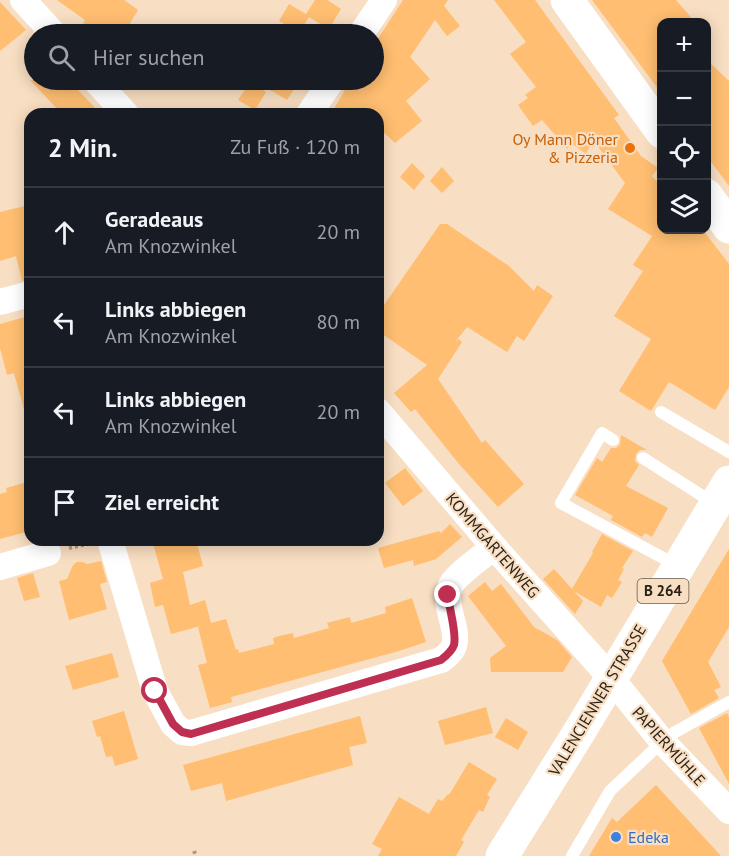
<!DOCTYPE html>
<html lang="de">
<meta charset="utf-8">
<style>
body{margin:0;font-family:"PT Sans",sans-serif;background:#20242c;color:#f1f3f6}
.controls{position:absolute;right:18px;top:18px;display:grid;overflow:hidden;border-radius:12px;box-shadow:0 3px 15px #0003}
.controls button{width:54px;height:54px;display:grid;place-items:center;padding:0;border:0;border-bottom:2px solid #363941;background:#171b24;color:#f1f3f6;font:30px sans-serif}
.stop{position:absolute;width:18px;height:18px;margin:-14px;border:4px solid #bf2f51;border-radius:50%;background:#fff}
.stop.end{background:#bf2f51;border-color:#fff;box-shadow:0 2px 6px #0008}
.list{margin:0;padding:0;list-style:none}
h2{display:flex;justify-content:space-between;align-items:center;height:78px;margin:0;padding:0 24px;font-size:26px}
h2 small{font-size:20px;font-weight:400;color:#9ea1a6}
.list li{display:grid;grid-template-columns:39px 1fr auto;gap:18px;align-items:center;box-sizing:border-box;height:90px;padding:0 24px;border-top:2px solid #363941}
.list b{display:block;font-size:22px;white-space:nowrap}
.list p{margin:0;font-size:20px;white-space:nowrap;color:#9ea1a6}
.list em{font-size:20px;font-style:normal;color:#9ea1a6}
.icon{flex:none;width:33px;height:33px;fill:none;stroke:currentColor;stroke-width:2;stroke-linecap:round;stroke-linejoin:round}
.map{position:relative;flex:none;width:729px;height:856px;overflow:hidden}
.search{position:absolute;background:#171b24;box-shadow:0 3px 15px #0003;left:24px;top:24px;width:360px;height:66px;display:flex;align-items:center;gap:15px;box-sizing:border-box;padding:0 21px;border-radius:33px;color:#9ea1a6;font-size:22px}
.panel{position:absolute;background:#171b24;box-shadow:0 3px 15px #0003;left:24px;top:108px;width:360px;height:438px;border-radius:18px}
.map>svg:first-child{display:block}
.building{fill:#ffbe71}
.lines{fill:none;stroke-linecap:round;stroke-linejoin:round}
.path{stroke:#af9b85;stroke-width:4;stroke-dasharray:3 3;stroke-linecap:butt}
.service{stroke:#fff;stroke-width:12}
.minor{stroke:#fff;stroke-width:26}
.secondary{stroke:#fff;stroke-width:33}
.primary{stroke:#fff;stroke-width:33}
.route{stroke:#bf2f51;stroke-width:8}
.food-dot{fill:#e8710a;stroke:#f8dec2;stroke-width:2}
.shop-dot{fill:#3f7fe0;stroke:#f8dec2;stroke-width:2}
.labels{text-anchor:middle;stroke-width:4.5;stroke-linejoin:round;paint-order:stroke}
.shield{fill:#f8dec2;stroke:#665849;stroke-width:1.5}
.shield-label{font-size:15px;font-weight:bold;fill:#281f15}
.food-label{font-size:16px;fill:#c56008;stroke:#f8dec2;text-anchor:end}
.street-label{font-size:16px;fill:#281f15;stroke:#f8dec2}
.shop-label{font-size:16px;fill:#366cbe;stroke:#f8dec2;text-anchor:start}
</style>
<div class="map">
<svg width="729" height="856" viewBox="0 0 729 856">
<rect width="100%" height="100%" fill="#f8dec2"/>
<g class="building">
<path d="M57,0H124L138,10L130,23L146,34H99L83,23L85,20Z"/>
<path d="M315,0H327L341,9L329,29L307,16L309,17L299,33L279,21L289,4L306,14Z"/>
<path d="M403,0H448L444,6L460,26L447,36L435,20L410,57L430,79L406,101L422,121L395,143L378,127V114H331L351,80H374V45Z"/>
<path d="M494,0H535L619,115L614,118L641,156L658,168L652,176L662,187V230H703L729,264V387L715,410L669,382L651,411L619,391L651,339L614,316L643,271L633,265L652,236L608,209L625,183L593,140L586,154L571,143L567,149L542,120L533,126L518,105L528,98L525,95L536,87L510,54L526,42Z"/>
<path d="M592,0H676L695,22H662V94Z"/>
<path d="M0,2L26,30L0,51Z"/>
<path d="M706,59L729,81V186L706,155Z"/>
<path d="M30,80H80L81,85L77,89L101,114H62Z"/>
<path d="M253,80H300L287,100Z"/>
<path d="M250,82L266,92L255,110L238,100Z"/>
<path d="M412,163L425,176L414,190L400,177Z"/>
<path d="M442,167L454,181L442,193L430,181Z"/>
<path d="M25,206L30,224V279L22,281L16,256L0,261V212Z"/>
<path d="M440,224H447L509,266L534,291L537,285L553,296L524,341L517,336L507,352L467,327L455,342L459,339L462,342L438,379L482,443L485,440L524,484L498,507L459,464L415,409L411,412L394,393L427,365L378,331V314Z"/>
<path d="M25,317L30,336V413H25L14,373L7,375L0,348V324Z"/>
<path d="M621,435L647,450H640L636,454L635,461L639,465L626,486L668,508L652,537L645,533L642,537L611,520L613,516L575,495L597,458L602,462L611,448H616L620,445Z"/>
<path d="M405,468L423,491L403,506L385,483Z"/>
<path d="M27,482L30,495V531L0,539V494L7,492L6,488Z"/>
<path d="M450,524L462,537L436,559L414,566L413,560L384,568L378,548L439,531L441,533Z"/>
<path d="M602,534L633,551L622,568L624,569L618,580L622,582L612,598L607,595L601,607L574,591L583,601L575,614L543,579L554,569L572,589L593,553L592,552Z"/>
<path d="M152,540H196L203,566L183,572L190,605L205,600L211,623L226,619L236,650L238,649L239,653L274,644L273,638L283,635L293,633L294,638L329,628L327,623L350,617L351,623L386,613L385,607L412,598L426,642L399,651L231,697L232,702L210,708L198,665L207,663L198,627L204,625L171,634L163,605L155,607L150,583L163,579Z"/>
<path d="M729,549V627L708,662L721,687L714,690L719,698L691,714L662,661Z"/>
<path d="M101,561L107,582L100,584L107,609L69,620L59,581L67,579L73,565L77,562H83L87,564Z"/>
<path d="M33,573L40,597L24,601L17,578Z"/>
<path d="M485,582L492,591L501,584L534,627L557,640L572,657L563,672H491L490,658L506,646L468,596Z"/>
<path d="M112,653L119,677L73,690L65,666Z"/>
<path d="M486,707L493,733L445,745L438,721Z"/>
<path d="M124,711L138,759L115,766L112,756L106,757L100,736L97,737L92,721Z"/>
<path d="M727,713L729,717V784L699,728Z"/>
<path d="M360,716L367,743L349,747L353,765L226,801L222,783L191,791L183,765Z"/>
<path d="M506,718L528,732L518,750L495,737Z"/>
<path d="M469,762L497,779L487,795L490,797L483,812L479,810L461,840L464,842L456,856H378L382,849L372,844L399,797L429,814L438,799L442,801L448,794L449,795Z"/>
<path d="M656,785L721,856H589L612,818L617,822Z"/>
</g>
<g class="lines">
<g class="path">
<path d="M69,548L88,544"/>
<path d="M194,851L196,856"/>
</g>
<g class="service">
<path d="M661,412L729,452"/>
<path d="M613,440L602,433L561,503L678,566"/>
<path d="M643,458L715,504"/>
<path d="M661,740L729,702"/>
<path d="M572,856L610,791L662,742"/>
</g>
<g class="minor">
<path d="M23,0L54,34"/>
<path d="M361,34L384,0"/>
<path d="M95,80L126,114"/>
<path d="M309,114L332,80"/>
<path d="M0,302L30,294"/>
<path d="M378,411L494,547L611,678L661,740L729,811"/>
<path d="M110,540L155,691L173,724L182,732L191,733L441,660C446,656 452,652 454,646C460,628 441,604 451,585C457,574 483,556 494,547"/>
<path d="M0,567L48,553"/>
</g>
<g class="secondary">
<path d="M567,0L662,132"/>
<path d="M706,195L729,227"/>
</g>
<path class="primary" d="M502,856L581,729L729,482"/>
</g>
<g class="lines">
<path class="route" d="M155,691L173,724L182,732L191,734L441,660C446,656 452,651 454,645C457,633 449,609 448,595"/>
</g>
<circle class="food-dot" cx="630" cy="148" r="6"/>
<circle class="shop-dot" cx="616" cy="837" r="6"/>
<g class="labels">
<rect class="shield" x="637.5" y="579" width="51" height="24" rx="4.5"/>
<g class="shield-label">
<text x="663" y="596">B 264</text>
</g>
<g class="food-label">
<text x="618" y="145">Oy Mann Döner<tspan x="618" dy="18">&amp; Pizzeria</tspan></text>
</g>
<g class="street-label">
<text transform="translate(493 545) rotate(49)" y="6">KOMMGARTENWEG</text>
<text transform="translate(597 700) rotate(-59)" y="6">VALENCIENNER STRASSE</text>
<text transform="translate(669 746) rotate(48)" y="6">PAPIERMÜHLE</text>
</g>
<g class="shop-label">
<text x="628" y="843">Edeka</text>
</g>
</g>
</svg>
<div class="controls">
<button>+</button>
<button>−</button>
<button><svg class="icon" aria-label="locate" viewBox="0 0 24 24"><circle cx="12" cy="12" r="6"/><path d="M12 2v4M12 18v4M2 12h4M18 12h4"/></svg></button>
<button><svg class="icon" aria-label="layers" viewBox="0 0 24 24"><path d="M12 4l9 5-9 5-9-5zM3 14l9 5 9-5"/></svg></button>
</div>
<div class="stop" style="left:155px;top:691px"></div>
<div class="stop end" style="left:448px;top:595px"></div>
<div class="search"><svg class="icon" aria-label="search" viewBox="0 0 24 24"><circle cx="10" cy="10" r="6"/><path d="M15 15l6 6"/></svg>Hier suchen</div>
<section class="panel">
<h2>2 Min.<small>Zu Fuß · 120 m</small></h2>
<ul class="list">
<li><svg class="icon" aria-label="ahead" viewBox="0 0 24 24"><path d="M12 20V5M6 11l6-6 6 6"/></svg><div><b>Geradeaus</b><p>Am Knozwinkel</p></div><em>20 m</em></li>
<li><svg class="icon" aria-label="left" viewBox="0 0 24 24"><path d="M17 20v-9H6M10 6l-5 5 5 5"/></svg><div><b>Links abbiegen</b><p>Am Knozwinkel</p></div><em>80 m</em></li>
<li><svg class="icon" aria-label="left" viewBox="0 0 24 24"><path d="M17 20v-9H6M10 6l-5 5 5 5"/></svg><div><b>Links abbiegen</b><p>Am Knozwinkel</p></div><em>20 m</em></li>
<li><svg class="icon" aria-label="arrive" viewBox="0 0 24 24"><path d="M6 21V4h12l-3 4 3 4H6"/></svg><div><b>Ziel erreicht</b></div></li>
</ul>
</section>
</div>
